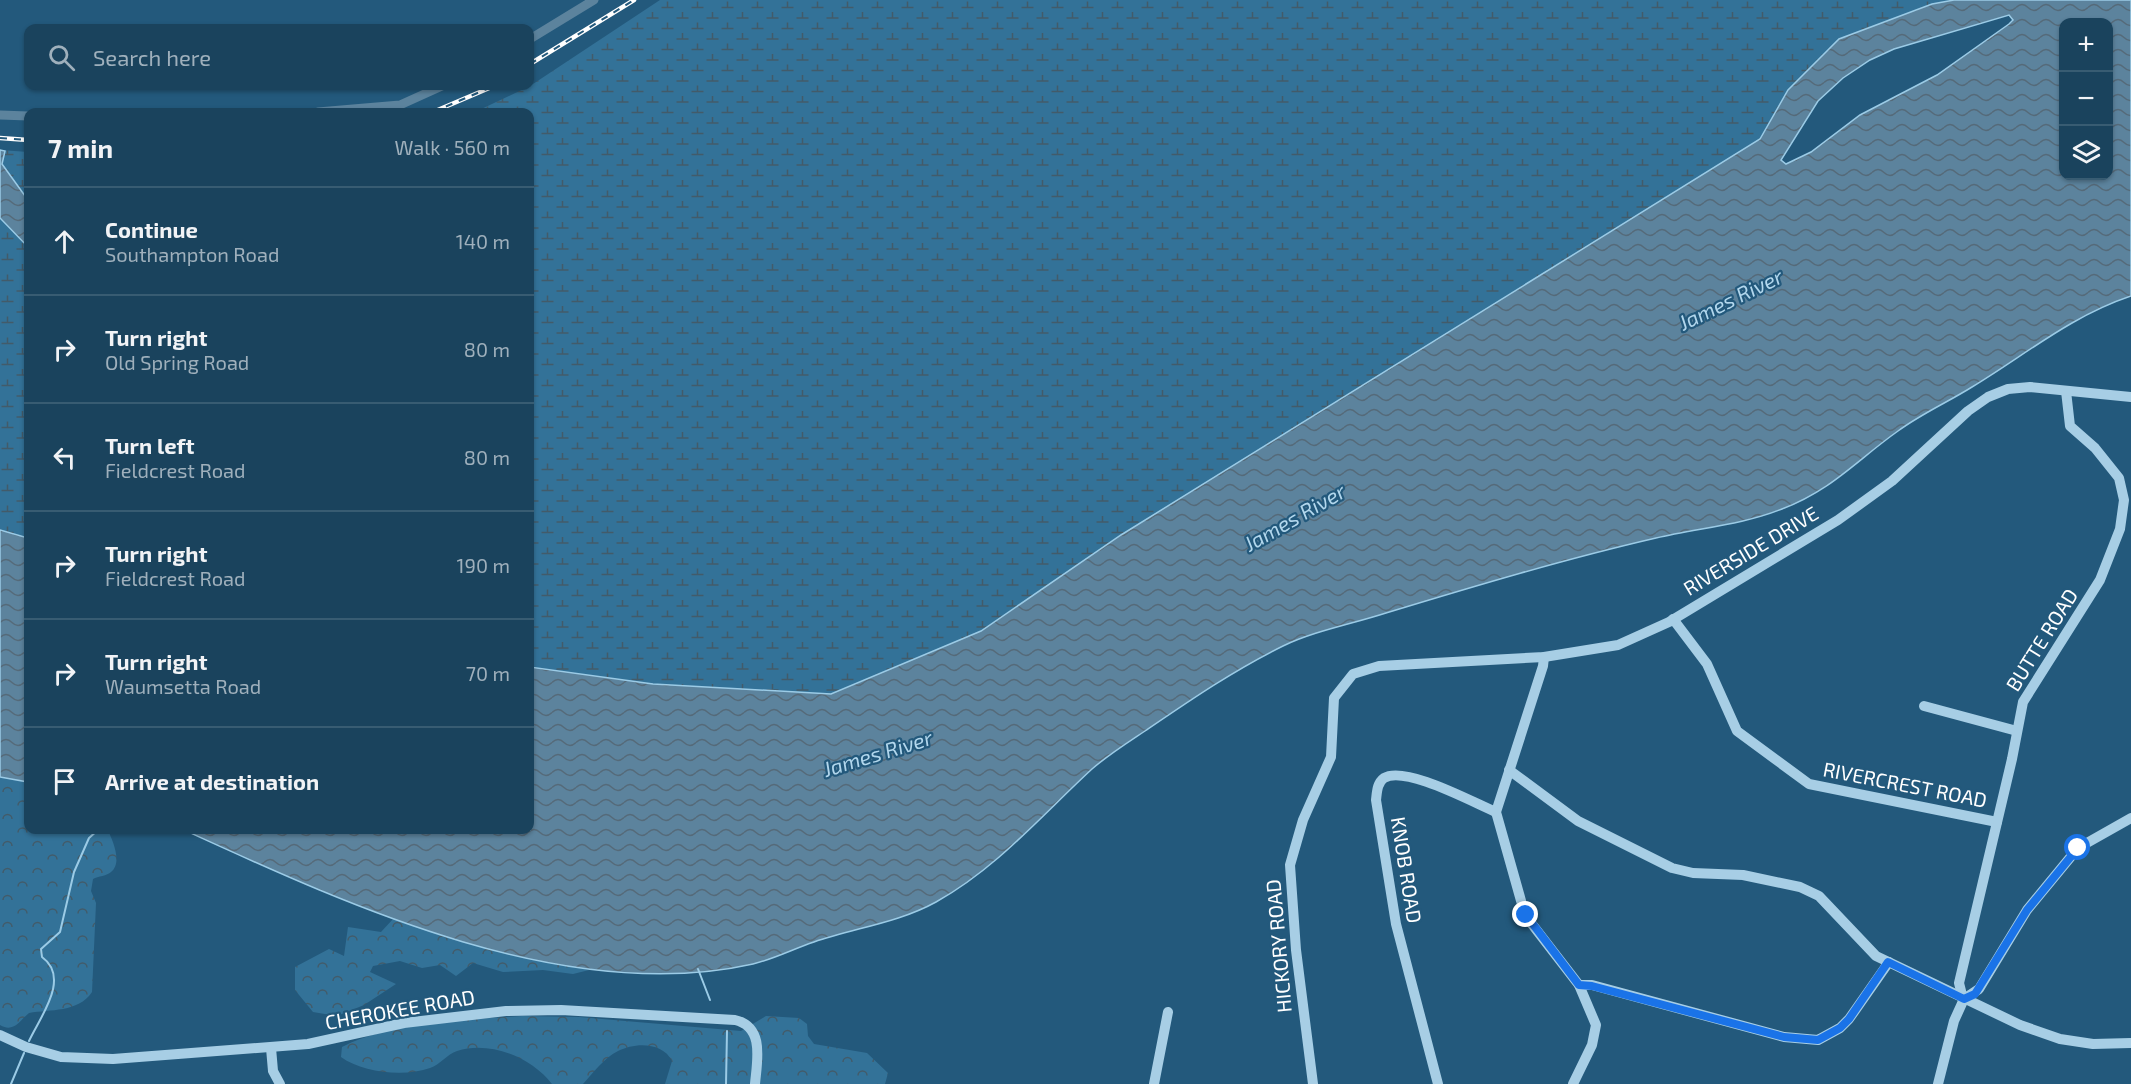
<!DOCTYPE html>
<meta charset="utf-8">
<style>
body{margin:0;font-family:"Exo 2",sans-serif;background:#274e66;color:#f1f3f6}
.controls{position:absolute;right:18px;top:18px;display:grid;overflow:hidden;border-radius:12px;box-shadow:0 2px 4px #0004}
.controls button{width:54px;height:54px;display:grid;place-items:center;padding:0;border:0;border-bottom:2px solid #385c72;background:#1a435d;color:#f1f3f6;font:30px sans-serif}
.stop{position:absolute;width:18px;height:18px;margin:-14px;border:4px solid #1a73e8;border-radius:50%;background:#fff}
.stop.end{background:#1a73e8;border-color:#fff;box-shadow:0 2px 6px #0008}
.list{margin:0;padding:0;list-style:none}
h2{display:flex;justify-content:space-between;align-items:center;height:78px;margin:0;padding:0 24px;font-size:26px}
h2 small{font-size:20px;font-weight:400;color:#9fb0bc}
.list li{display:grid;grid-template-columns:39px 1fr auto;gap:18px;align-items:center;box-sizing:border-box;height:108px;padding:0 24px;border-top:2px solid #385c72}
.list b{display:block;font-size:22px;white-space:nowrap}
.list p{margin:0;font-size:20px;white-space:nowrap;color:#9fb0bc}
.list em{font-size:20px;font-style:normal;color:#9fb0bc}
.icon{flex:none;width:33px;height:33px;fill:none;stroke:currentColor;stroke-width:2;stroke-linecap:round;stroke-linejoin:round}
.map{position:relative;flex:none;width:2131px;height:1084px;overflow:hidden}
.search{position:absolute;background:#1a435d;box-shadow:0 2px 4px #0004;left:24px;top:24px;width:510px;height:66px;display:flex;align-items:center;gap:15px;box-sizing:border-box;padding:0 21px;border-radius:12px;color:#9fb0bc;font-size:22px}
.panel{position:absolute;background:#1a435d;box-shadow:0 2px 4px #0004;left:24px;top:108px;width:510px;height:726px;border-radius:12px}
.map>svg:first-child{display:block}
.forest{fill:url(#forest-crowns)}
.wetland{fill:url(#wetland-marsh)}
.water{fill:url(#water-waves);stroke:#9bcbe6;stroke-width:1.5;fill-rule:evenodd}
.lines{fill:none;stroke-linecap:round;stroke-linejoin:round}
.stream{stroke:#9bcbe6;stroke-width:2}
.canal{stroke:#5c839d;stroke-width:9}
.minor{stroke:#a7cee5;stroke-width:10}
.rail-casing{stroke:#fff;stroke-width:4.5}
.rail{stroke:#23597c;stroke-width:2;stroke-dasharray:7;stroke-linecap:butt}
.route{stroke:#1a73e8;stroke-width:8}
.labels{text-anchor:middle;stroke-width:4.5;stroke-linejoin:round;paint-order:stroke}
.street-label{font-size:20px;fill:#fff;stroke:#23597c}
.water-label{font-size:21px;font-style:italic;fill:#b2d7ed;stroke:#23597c}
</style>
<div class="map">
<svg width="2131" height="1084" viewBox="0 0 2131 1084">
<defs>
<pattern id="forest-crowns" width="20" height="18" patternUnits="userSpaceOnUse" patternTransform="scale(1.5)"><rect width="20" height="18" fill="#337298"/><path d="M2 6a3 3 0 1 1 6 0M12 15a3 3 0 1 1 6 0" fill="none" stroke="#425b6a"/></pattern>
<pattern id="wetland-marsh" width="20" height="14" patternUnits="userSpaceOnUse" patternTransform="scale(1.5)"><rect width="20" height="14" fill="#337298"/><path d="M1 5h8M5 5V1M11 12h8M15 12V8" fill="none" stroke="#425b6a"/></pattern>
<pattern id="water-waves" width="16" height="10" patternUnits="userSpaceOnUse" patternTransform="scale(1.5)"><rect width="16" height="10" fill="#5c839d"/><path d="M0 5q4-4 8 0t8 0" fill="none" stroke="#556a79"/></pattern>
</defs>
<rect width="100%" height="100%" fill="#23597c"/>
<g class="forest">
<path d="M0,777L28,782V830H108C112,840 123,862 111,872C107,876 98,876 93,879L91,891L96,903L92,992C78,1013 50,1009 29,1013C19,1021 14,1033 0,1025Z"/>
<path d="M394,918L470,943L589,970L573,974L543,970L503,972L473,963L456,976L440,965L422,968L400,961L373,966L370,972L396,984L364,1005L337,1016L313,1012L295,990V967L329,949L344,956L348,927L381,932Z"/>
<path d="M522,1016L579,1017L741,1031L766,1016L799,1018L807,1024L808,1036L814,1044L867,1053L888,1073L885,1084H665L672,1061C663,1042 635,1042 618,1051C605,1057 592,1074 583,1084H552C532,1058 490,1040 457,1051C447,1054 440,1065 430,1068C405,1077 363,1073 341,1057L342,1047C391,1022 467,1020 522,1016Z"/>
</g>
<g class="wetland">
<path d="M660,0H1954L1932,4L1839,39L1788,90L1760,139L1121,535L981,631L831,694L653,684L530,667V112H475L530,86Z"/>
<path d="M0,150L28,152V538L0,530Z"/>
</g>
<g class="water">
<path d="M1954,0H2131V296C2071,316 2025,355 1972,387C1948,402 1921,414 1898,431C1857,460 1832,490 1782,509C1742,525 1698,528 1656,538C1565,559 1475,586 1386,613C1352,624 1314,631 1283,646C1234,670 1189,701 1145,731C1127,743 1108,755 1092,769C1042,815 997,868 936,902C898,923 854,928 814,942C793,949 774,959 753,964C567,1006 350,906 184,830H530V667L653,684L831,694L981,631L1121,535L1760,139L1788,90L1839,39L1932,4ZM2009,15L2013,20L2009,24L1937,75L1860,115L1811,152L1786,164L1781,160L1818,101L1843,78L1870,60L1894,49ZM2108,22V176H2064V22Z"/>
<path d="M0,150L5,151L2,164L28,200V247L0,218Z"/>
<path d="M0,530L28,538V782L0,777Z"/>
</g>
<g class="lines">
<g class="stream">
<path d="M698,969L710,1000"/>
<path d="M29,1041C40,1017 71,978 42,957L41,949L60,932L74,872L89,838L98,830"/>
<path d="M11,1084L24,1053"/>
<path d="M726,1084L727,1031"/>
</g>
<g class="canal">
<path d="M530,39L594,0"/>
<path d="M318,112L400,105L442,86"/>
<path d="M0,115L28,116"/>
</g>
<g class="minor">
<path d="M1673,619L1707,664L1737,731L1809,784L1997,822"/>
<path d="M1544,657L1543,666L1496,812L1525,915L1579,985L1596,1025L1592,1045L1573,1084"/>
<path d="M1924,706L2017,731"/>
<path d="M1509,770L1578,821L1672,868L1693,873L1743,875L1800,887L1819,896L1876,956L2020,1025L2060,1039L2093,1044L2131,1043"/>
<path d="M1579,985H1592L1784,1037L1818,1040L1840,1028L1849,1019L1889,962"/>
<path d="M1963,999L1959,983L2012,759L2023,702L2100,580L2120,529L2124,500L2119,478L2095,448L2070,426L2066,391"/>
<path d="M0,1035L26,1047L61,1057L113,1059L308,1044L404,1023L506,1011L561,1010L735,1020C765,1027 757,1061 755,1084"/>
<path d="M271,1048L273,1071L280,1084"/>
<path d="M1154,1084L1168,1012"/>
<path d="M1313,1084L1296,950L1290,865L1303,820L1331,757L1334,698L1353,674L1379,666L1544,657L1618,645L1669,622L1838,520L1892,481L1968,411L1988,397L2008,389L2030,387L2131,397"/>
<path d="M1438,1084L1396,924L1376,800C1377,792 1377,783 1384,778C1405,765 1474,803 1496,812"/>
<path d="M1938,1084L1954,1021L1964,999L1979,989L2027,910L2078,848L2131,818"/>
</g>
<g class="rail-casing">
<g id="rail">
<path d="M530,64L634,0"/>
<path d="M433,112L494,86"/>
<path d="M0,138L28,140"/>
</g>
</g>
<use href="#rail" class="rail"/>
</g>
<g class="lines">
<path class="route" d="M1526,915L1579,985L1592,986L1784,1037L1818,1040L1840,1028L1849,1019L1888,962L1964,999L1975,994L2027,910L2078,848"/>
</g>
<g class="labels">
<g class="street-label">
<text transform="translate(1751 551) rotate(-31)" y="7">RIVERSIDE DRIVE</text>
<text transform="translate(2042 640) rotate(-58)" y="7">BUTTE ROAD</text>
<text transform="translate(1905 785) rotate(11)" y="7">RIVERCREST ROAD</text>
<text transform="translate(1406 870) rotate(81)" y="7">KNOB ROAD</text>
<text transform="translate(1279 946) rotate(-95)" y="7">HICKORY ROAD</text>
<text transform="translate(400 1010) rotate(-10)" y="7">CHEROKEE ROAD</text>
</g>
<g class="water-label">
<text transform="translate(1731 300) rotate(-26)" y="7">James River</text>
<text transform="translate(1295 518) rotate(-30)" y="7">James River</text>
<text transform="translate(878 754) rotate(-17)" y="7">James River</text>
</g>
</g>
</svg>
<div class="controls">
<button>+</button>
<button>−</button>
<button><svg class="icon" aria-label="layers" viewBox="0 0 24 24"><path d="M12 4l9 5-9 5-9-5zM3 14l9 5 9-5"/></svg></button>
</div>
<div class="stop" style="left:2078px;top:848px"></div>
<div class="stop end" style="left:1526px;top:915px"></div>
<div class="search"><svg class="icon" aria-label="search" viewBox="0 0 24 24"><circle cx="10" cy="10" r="6"/><path d="M15 15l6 6"/></svg>Search here</div>
<section class="panel">
<h2>7 min<small>Walk · 560 m</small></h2>
<ul class="list">
<li><svg class="icon" aria-label="ahead" viewBox="0 0 24 24"><path d="M12 20V5M6 11l6-6 6 6"/></svg><div><b>Continue</b><p>Southampton Road</p></div><em>140 m</em></li>
<li><svg class="icon" aria-label="right" viewBox="0 0 24 24"><path d="M7 20v-9h11M14 6l5 5-5 5"/></svg><div><b>Turn right</b><p>Old Spring Road</p></div><em>80 m</em></li>
<li><svg class="icon" aria-label="left" viewBox="0 0 24 24"><path d="M17 20v-9H6M10 6l-5 5 5 5"/></svg><div><b>Turn left</b><p>Fieldcrest Road</p></div><em>80 m</em></li>
<li><svg class="icon" aria-label="right" viewBox="0 0 24 24"><path d="M7 20v-9h11M14 6l5 5-5 5"/></svg><div><b>Turn right</b><p>Fieldcrest Road</p></div><em>190 m</em></li>
<li><svg class="icon" aria-label="right" viewBox="0 0 24 24"><path d="M7 20v-9h11M14 6l5 5-5 5"/></svg><div><b>Turn right</b><p>Waumsetta Road</p></div><em>70 m</em></li>
<li><svg class="icon" aria-label="arrive" viewBox="0 0 24 24"><path d="M6 21V4h12l-3 4 3 4H6"/></svg><div><b>Arrive at destination</b></div></li>
</ul>
</section>
</div>
